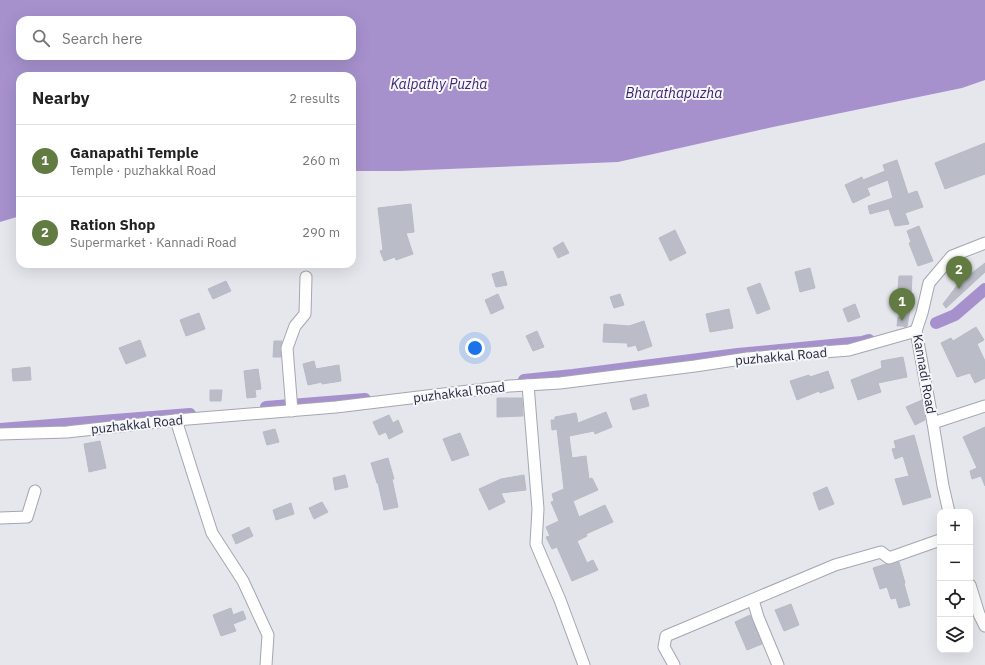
<!DOCTYPE html>
<meta charset="utf-8">
<style>
body{margin:0;font-family:"IBM Plex Sans",sans-serif;background:#f6f6f6;color:#222}
.controls{position:absolute;right:12px;bottom:12px;display:grid;overflow:hidden;border-radius:8px;box-shadow:0 4px 16px #0002}
.controls button{width:36px;height:36px;display:grid;place-items:center;padding:0;border:0;border-bottom:1px solid #e0e0e0;background:#fff;color:#222;font:20px sans-serif}
.you{position:absolute;left:475px;top:348px;width:14px;height:14px;margin:-10px;border:3px solid #fff;border-radius:50%;background:#1a73e8;box-shadow:0 0 0 6px #1a73e833}
.badge{display:grid;place-items:center;width:26px;height:26px;border-radius:50%;background:#627b42;color:#fff;font-size:13px;font-weight:700}
.pin{position:absolute;translate:-50% -33px;filter:drop-shadow(0 1px 2px #0008)}
.pin::after{content:'';position:absolute;top:21px;width:14px;height:12px;background:inherit;clip-path:polygon(0 0,100% 0,50% 100%)}
.list{margin:0;padding:0;list-style:none}
h2{display:flex;justify-content:space-between;align-items:center;height:52px;margin:0;padding:0 16px;font-size:17px}
h2 small{font-size:13px;font-weight:400;color:#767676}
.list li{display:grid;grid-template-columns:26px 1fr auto;gap:12px;align-items:center;box-sizing:border-box;height:72px;padding:0 16px;border-top:1px solid #e0e0e0}
.list b{display:block;font-size:15px;white-space:nowrap}
.list p{margin:0;font-size:13px;white-space:nowrap;color:#767676}
.list em{font-size:13px;font-style:normal;color:#767676}
.icon{flex:none;width:22px;height:22px;fill:none;stroke:currentColor;stroke-width:2;stroke-linecap:round;stroke-linejoin:round}
.map{position:relative;flex:none;width:985px;height:665px;overflow:hidden}
.search{position:absolute;background:#fff;box-shadow:0 4px 16px #0002;left:16px;top:16px;width:340px;height:44px;display:flex;align-items:center;gap:10px;box-sizing:border-box;padding:0 14px;border-radius:12px;color:#767676;font-size:15px}
.panel{position:absolute;background:#fff;box-shadow:0 4px 16px #0002;left:16px;top:72px;width:340px;height:196px;border-radius:12px}
.map>svg:first-child{display:block}
.water{fill:#a691cd;fill-rule:evenodd}
.lines{fill:none;stroke-linecap:round;stroke-linejoin:round}
.canal{stroke:#a691cd;stroke-width:12}
.building{fill:#babdc7;stroke:#b7bbc6}
.minor-casing{stroke:#a4a6b1;stroke-width:13}
.tertiary-casing{stroke:#a4a6b1;stroke-width:13}
.minor{stroke:#fff;stroke-width:11}
.tertiary{stroke:#fff;stroke-width:11}
.labels{text-anchor:middle;stroke-width:4;stroke-linejoin:round;paint-order:stroke}
.street-label{font-size:13px;fill:#25273d;stroke:#f5f6f9}
.water-label{font-size:14px;font-style:italic;fill:#402474;stroke:#f5f6f9}
</style>
<div class="map">
<svg width="985" height="665" viewBox="0 0 985 665">
<rect width="100%" height="100%" fill="#e5e7ed"/>
<path class="water" d="M0,0H985V80L962,88L773,127L618,162L400,171H352V76H20V216L0,222ZM20,20H352V56H20Z"/>
<g class="lines">
<g class="canal">
<path d="M936,323L955,315L985,289"/>
<path d="M524,380L573,375L738,354L862,342L869,340"/>
<path d="M266,407L365,399"/>
<path d="M0,429L190,414"/>
</g>
</g>
<g class="building">
<path d="M985,143V174L945,189L935,163Z"/>
<path d="M897,160L908,194L917,191L923,207L905,213L909,224L895,226L889,209L870,214L868,206L893,198L888,180L867,188L870,195L853,203L845,185L862,177L863,180L885,171L883,165Z"/>
<path d="M411,204L414,232L406,233L413,254L396,260L395,257L384,261L380,251L383,250L378,208Z"/>
<path d="M919,226L933,261L918,266L909,243L911,242L907,231Z"/>
<path d="M675,230L686,253L670,261L659,238Z"/>
<path d="M563,242L569,253L558,258L553,248Z"/>
<path d="M985,263V272L946,308L943,304L959,283Z"/>
<path d="M810,268L815,288L800,292L795,272Z"/>
<path d="M503,271L507,285L496,287L492,274Z"/>
<path d="M899,276H912L911,294H913L914,304H911L907,326L904,327V326H897L898,317H903L901,290H898Z"/>
<path d="M226,281L231,291L213,299L208,289Z"/>
<path d="M760,283L770,309L757,314L747,288Z"/>
<path d="M498,294L504,308L491,314L485,300Z"/>
<path d="M620,294L624,305L614,308L610,297Z"/>
<path d="M855,304L860,317L848,322L843,309Z"/>
<path d="M729,309L733,328L710,332L706,314Z"/>
<path d="M199,313L205,329L186,336L180,320Z"/>
<path d="M644,321L652,346L638,351L636,345L628,347L627,343L603,342L604,324L629,326Z"/>
<path d="M976,327L984,340L977,344L985,361V378L975,383L970,373L957,377L941,343L951,338L953,341Z"/>
<path d="M537,331L544,347L533,351L526,336Z"/>
<path d="M140,340L146,356L126,364L119,348Z"/>
<path d="M274,341H282L280,348L281,357H273Z"/>
<path d="M903,357L907,377L878,383L881,392L858,400L851,380L882,368L881,361Z"/>
<path d="M314,361L316,369L339,365L341,381L322,384V382L308,385L303,364Z"/>
<path d="M30,367L31,380L13,381L12,369Z"/>
<path d="M258,369L261,389L255,390L256,397L247,398L244,371Z"/>
<path d="M828,371L834,388L820,393L819,391L797,400L790,381L809,375L810,377Z"/>
<path d="M210,390H222L221,401H210Z"/>
<path d="M646,394L649,406L633,410L630,399Z"/>
<path d="M497,398H522L523,416L497,417Z"/>
<path d="M922,400L925,420L915,425L906,407Z"/>
<path d="M606,412L612,427L595,434L594,431L569,436L572,458L586,456L589,479L592,478L598,490L573,501L579,517L605,505L613,522L586,534L587,536L577,541L587,563L593,560L598,570L572,581L557,547L552,549L546,537L550,536L546,527L559,521L551,502L554,501L552,494L564,489L557,429L552,430L551,420H555V417L576,413L578,423Z"/>
<path d="M389,415L393,423L398,420L403,432L389,439L386,432L379,435L373,422Z"/>
<path d="M985,427V486L981,476L972,479L970,471L977,468L963,437Z"/>
<path d="M275,429L279,442L267,445L263,432Z"/>
<path d="M460,433L469,455L452,461L443,439Z"/>
<path d="M914,435L931,497L903,505L895,479L909,476L903,456L895,459L892,449L896,448L894,441Z"/>
<path d="M100,441L106,468L89,472L84,444Z"/>
<path d="M388,458L394,479H392L398,507L384,510L378,483H377L371,463Z"/>
<path d="M345,475L348,487L335,490L333,478Z"/>
<path d="M524,475L526,490L501,493L505,502L489,510L479,489L501,479Z"/>
<path d="M827,487L834,504L819,510L813,493Z"/>
<path d="M322,502L328,512L314,519L309,508Z"/>
<path d="M291,503L294,514L276,520L273,510Z"/>
<path d="M249,527L253,536L236,544L232,535Z"/>
<path d="M899,562L905,583L904,584L910,605L899,608L896,598L891,599L887,587L880,589L873,568L886,564L891,565Z"/>
<path d="M791,604L799,625L784,631L775,610Z"/>
<path d="M231,608L233,615L243,611L246,619L233,624L236,631L221,636L213,615Z"/>
<path d="M750,615L762,644L747,650L735,622Z"/>
</g>
<g class="lines">
<g class="minor-casing">
<g id="minor">
<path d="M528,385L538,509L536,544L560,600L584,665"/>
<path d="M292,411L287,348L295,326L305,314L306,277"/>
<path d="M176,420L192,471L212,533L243,581L268,635L266,665"/>
<path d="M933,423L985,406"/>
<path d="M0,434L67,432L176,420L336,407L510,386L560,383L695,366L748,358L849,350L916,331"/>
<path d="M0,518L27,517L35,491"/>
<path d="M753,600L758,617L778,665"/>
<path d="M674,665L664,647L666,636L835,565L881,552L889,558L940,540"/>
</g>
</g>
<g class="tertiary-casing">
<g id="tertiary">
<path d="M949,512L943,486L933,423L916,331L922,313L929,283L952,256L985,243"/>
<path d="M970,585L979,614L985,626"/>
</g>
</g>
<use href="#minor" class="minor"/>
<use href="#tertiary" class="tertiary"/>
</g>
<g class="labels">
<g class="street-label">
<text transform="translate(781 356) rotate(-5)" y="5">puzhakkal Road</text>
<text transform="translate(925 374) rotate(80)" y="5">Kannadi Road</text>
<text transform="translate(459 392) rotate(-7)" y="5">puzhakkal Road</text>
<text transform="translate(137 424) rotate(-6)" y="5">puzhakkal Road</text>
</g>
<g class="water-label">
<text x="439" y="89">Kalpathy Puzha</text>
<text x="674" y="98">Bharathapuzha</text>
</g>
</g>
</svg>
<div class="controls">
<button>+</button>
<button>−</button>
<button><svg class="icon" aria-label="locate" viewBox="0 0 24 24"><circle cx="12" cy="12" r="6"/><path d="M12 2v4M12 18v4M2 12h4M18 12h4"/></svg></button>
<button><svg class="icon" aria-label="layers" viewBox="0 0 24 24"><path d="M12 4l9 5-9 5-9-5zM3 14l9 5 9-5"/></svg></button>
</div>
<div class="you"></div>
<div class="pin badge" style="left:902px;top:321px">1</div>
<div class="pin badge" style="left:959px;top:289px">2</div>
<div class="search"><svg class="icon" aria-label="search" viewBox="0 0 24 24"><circle cx="10" cy="10" r="6"/><path d="M15 15l6 6"/></svg>Search here</div>
<section class="panel">
<h2>Nearby<small>2 results</small></h2>
<ul class="list">
<li><span class="badge">1</span><div><b>Ganapathi Temple</b><p>Temple · puzhakkal Road</p></div><em>260 m</em></li>
<li><span class="badge">2</span><div><b>Ration Shop</b><p>Supermarket · Kannadi Road</p></div><em>290 m</em></li>
</ul>
</section>
</div>
